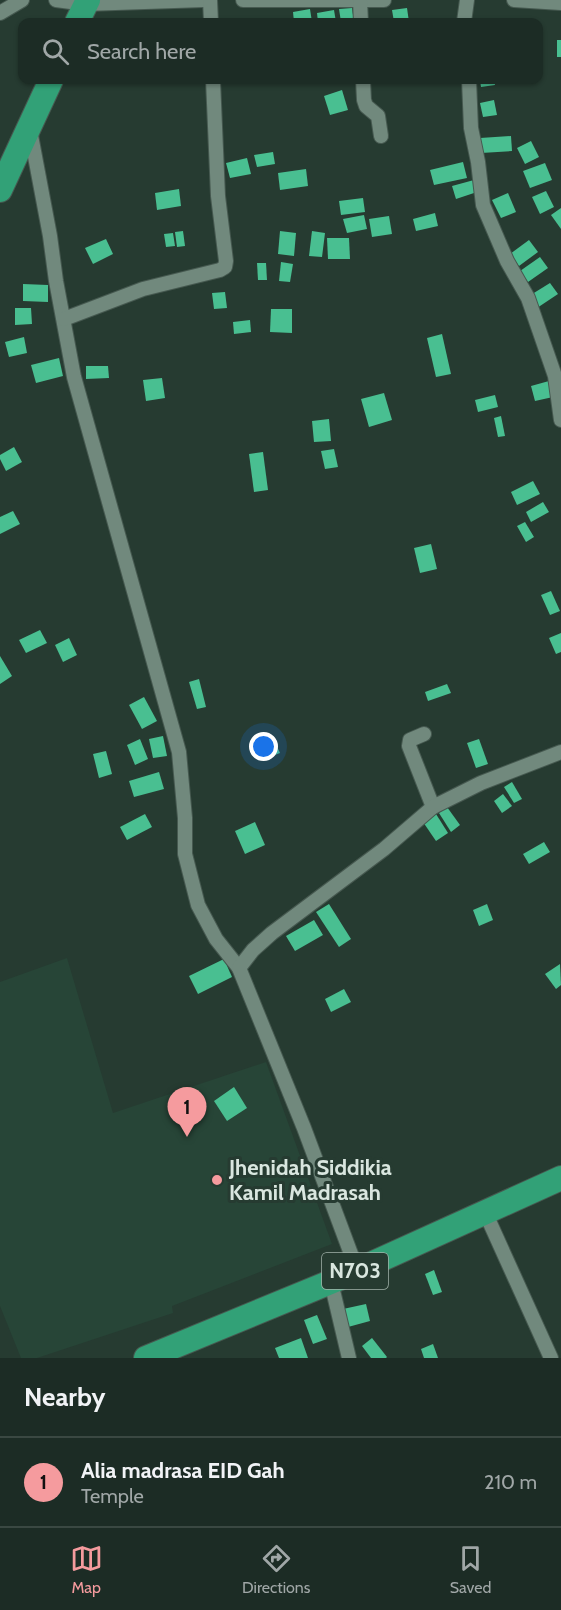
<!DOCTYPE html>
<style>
body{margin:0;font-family:Cabin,sans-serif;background:#293832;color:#f1f3f6}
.you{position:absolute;left:264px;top:747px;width:21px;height:21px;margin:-15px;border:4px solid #fff;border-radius:50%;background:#1a73e8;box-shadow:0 0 0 9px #1a73e833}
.badge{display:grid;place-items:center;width:39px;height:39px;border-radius:50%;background:#f59b9e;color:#111;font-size:20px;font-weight:700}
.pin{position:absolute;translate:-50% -50px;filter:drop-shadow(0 2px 3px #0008)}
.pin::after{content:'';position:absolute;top:32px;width:21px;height:18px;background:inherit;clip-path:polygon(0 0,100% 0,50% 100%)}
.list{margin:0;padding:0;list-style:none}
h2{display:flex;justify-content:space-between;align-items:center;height:78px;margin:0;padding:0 24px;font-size:26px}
h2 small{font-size:20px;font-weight:400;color:#a0a7a7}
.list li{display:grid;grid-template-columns:39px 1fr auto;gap:18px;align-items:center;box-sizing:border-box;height:90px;padding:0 24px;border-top:2px solid #3a4842}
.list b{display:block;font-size:22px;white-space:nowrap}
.list p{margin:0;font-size:20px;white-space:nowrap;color:#a0a7a7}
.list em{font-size:20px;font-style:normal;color:#a0a7a7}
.icon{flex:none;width:33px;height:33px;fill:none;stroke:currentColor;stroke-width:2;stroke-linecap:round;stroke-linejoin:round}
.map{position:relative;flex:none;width:561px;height:1358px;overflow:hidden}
.search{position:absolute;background:#1c2c25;box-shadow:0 2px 4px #0004;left:18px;right:18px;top:18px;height:66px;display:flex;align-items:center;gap:15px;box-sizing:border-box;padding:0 21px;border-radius:12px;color:#a0a7a7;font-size:22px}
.sheet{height:168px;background:#1c2c25}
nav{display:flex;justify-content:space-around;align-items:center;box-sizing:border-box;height:84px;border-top:2px solid #3a4842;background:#1c2c25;font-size:16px;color:#a0a7a7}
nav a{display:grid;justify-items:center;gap:3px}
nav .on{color:#f59b9e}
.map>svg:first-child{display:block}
.built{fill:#274537}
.building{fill:#49bf91}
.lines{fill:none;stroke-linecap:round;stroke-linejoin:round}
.street-casing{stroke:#465950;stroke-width:16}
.highway-casing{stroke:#465950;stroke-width:26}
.street{stroke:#71897d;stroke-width:14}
.highway{stroke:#32a177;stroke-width:24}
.poi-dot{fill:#f59b9e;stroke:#263b31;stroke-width:2}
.labels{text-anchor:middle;stroke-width:6;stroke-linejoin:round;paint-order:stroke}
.shield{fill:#263b31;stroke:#a3b3ab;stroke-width:1.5}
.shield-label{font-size:21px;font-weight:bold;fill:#d9e6df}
.poi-label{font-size:22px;font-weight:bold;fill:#d9e6df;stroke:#263b31;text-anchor:start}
</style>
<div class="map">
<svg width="561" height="1358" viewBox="0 0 561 1358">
<rect width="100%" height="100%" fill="#263b31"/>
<path class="built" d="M67,958L113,1113L266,1062L332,1244L172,1306L173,1313L37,1358H21L0,1306V982Z"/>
<g class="building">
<path d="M352,8L354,22H341L339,9Z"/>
<path d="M407,8L409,22H394L392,10Z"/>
<path d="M310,9L312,22H294L293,12Z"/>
<path d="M334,10L336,22H318L317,13Z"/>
<rect x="557" y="40" width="4" height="17"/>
<path d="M480,80H494L495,85L481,87Z"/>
<path d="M342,90L348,110L330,115L324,96Z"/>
<path d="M494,100L497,115L483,117L480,103Z"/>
<path d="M511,136L512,151L481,153L480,138Z"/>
<path d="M531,141L539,157L525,164L517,148Z"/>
<path d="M273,152L275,164L257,167L254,155Z"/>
<path d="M247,158L251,174L230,178L226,163Z"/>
<path d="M463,162L467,178L434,185L430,170Z"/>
<path d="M545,163L552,180L530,188L523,171Z"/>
<path d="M306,169L308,186L280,190L278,173Z"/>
<path d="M474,180L477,192L456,199L452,186Z"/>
<path d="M179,189L181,206L157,210L155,193Z"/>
<path d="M546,191L554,207L540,214L532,197Z"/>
<path d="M508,193L516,212L501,218L492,200Z"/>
<path d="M363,198L365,212L341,215L339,201Z"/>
<path d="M561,208V229L551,215Z"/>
<path d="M435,213L438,226L416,231L413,219Z"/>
<path d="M364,215L367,229L347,233L343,219Z"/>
<path d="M389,216L392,234L372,237L369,219Z"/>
<path d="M183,231L185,246L177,247L175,232Z"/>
<path d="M280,231L296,233L294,256L278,254Z"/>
<path d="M312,231L325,233L322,257L309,256Z"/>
<path d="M173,233L175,246L166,247L164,234Z"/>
<path d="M327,238H349L350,259H328Z"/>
<path d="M106,239L113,254L93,264L85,248Z"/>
<path d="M529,240L538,252L519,266L510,254Z"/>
<path d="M540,257L548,268L528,282L520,271Z"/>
<path d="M281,262L293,264L290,282L279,281Z"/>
<path d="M257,263H266L267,280H258Z"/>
<path d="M550,283L558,294L537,308L529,296Z"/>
<path d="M23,284L48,285V302L23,301Z"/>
<path d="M225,292L227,308L214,309L212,293Z"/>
<path d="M15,308H31L32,324L15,325Z"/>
<path d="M271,309H292V333L270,332Z"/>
<path d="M250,320L251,332L234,334L233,322Z"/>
<path d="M442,334L451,374L436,377L427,338Z"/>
<path d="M24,337L27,353L9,357L5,342Z"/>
<path d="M59,358L63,376L36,383L31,365Z"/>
<path d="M86,366H108L109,378L86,379Z"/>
<path d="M162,378L165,398L146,401L143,380Z"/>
<path d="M549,381L553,397L535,401L531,386Z"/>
<path d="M384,393L392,420L369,427L361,399Z"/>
<path d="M495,395L498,407L478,412L475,400Z"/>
<path d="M501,416L505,436L498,437L494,418Z"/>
<path d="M329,419L331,441L314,442L312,421Z"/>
<path d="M14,447L22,462L6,471L0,459V455Z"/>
<path d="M334,449L338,467L325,469L321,451Z"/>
<path d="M263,452L268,490L254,492L249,454Z"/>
<path d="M533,481L540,494L517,505L511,492Z"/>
<path d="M543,502L549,512L531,522L526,512Z"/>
<path d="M13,511L20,524L0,534V517Z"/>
<path d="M525,522L534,537L526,542L517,526Z"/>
<path d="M431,544L437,569L420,573L414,548Z"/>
<path d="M551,591L560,611L550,615L541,595Z"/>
<path d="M40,630L47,643L26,653L19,640Z"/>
<path d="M561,633V652L556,654L549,638Z"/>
<path d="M69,638L77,655L63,662L55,645Z"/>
<path d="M0,656L12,676L0,684Z"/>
<path d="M199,679L206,707L197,709L189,682Z"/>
<path d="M447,684L451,693L428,701L425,692Z"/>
<path d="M144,697L157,721L142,729L129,705Z"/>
<path d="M163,736L167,756L153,758L149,739Z"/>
<path d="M140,739L148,759L135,765L127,745Z"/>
<path d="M479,739L488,764L476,768L467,743Z"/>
<path d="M274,740L280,753L267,758L261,745Z"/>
<path d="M106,751L112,774L99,778L93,754Z"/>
<path d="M159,772L164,789L134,797L129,781Z"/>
<path d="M512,782L522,799L514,803L504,787Z"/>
<path d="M503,794L512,806L502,813L494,801Z"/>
<path d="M447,807L460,825L451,832L439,813Z"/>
<path d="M145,814L152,827L127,840L120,827Z"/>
<path d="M436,814L448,833L436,841L423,822Z"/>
<path d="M255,822L265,845L245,854L235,831Z"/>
<path d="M544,842L550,852L529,864L523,854Z"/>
<path d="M329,904L351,939L339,947L316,912Z"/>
<path d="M487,904L493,920L479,926L473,910Z"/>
<path d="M314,920L323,935L295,951L286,936Z"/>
<path d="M224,959L232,977L198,994L189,976Z"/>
<path d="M560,964L561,985L556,989L545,974Z"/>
<path d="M344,989L351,1002L331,1012L325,999Z"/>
<path d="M234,1087L247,1108L227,1121L214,1101Z"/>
<path d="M434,1270L442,1292L433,1295L425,1274Z"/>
<path d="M366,1304L370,1321L348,1327L343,1309Z"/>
<path d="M317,1315L327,1339L313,1344L304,1320Z"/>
<path d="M301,1338L308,1358H279L275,1348Z"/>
<path d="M372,1338L387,1357L386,1358H371L362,1346Z"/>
<path d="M433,1344L438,1358H424L421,1349Z"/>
</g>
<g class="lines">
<g class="street-casing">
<g id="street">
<path d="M56,0L86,4L204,0"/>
<path d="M210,0L211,22"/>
<path d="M243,0H384"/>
<path d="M514,0L561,3"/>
<path d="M360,1L361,22"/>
<path d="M0,13L22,0"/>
<path d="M464,22L467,0"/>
<path d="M363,80L364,100L366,106L378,116L381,136"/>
<path d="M469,80L471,128L478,162L483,205L507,261L528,298L555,376L561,420"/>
<path d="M30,130L50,236L56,281L74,377L179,752L185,818V854L198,905L216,939L239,968"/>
<path d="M64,319L143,289L220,270L225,267L226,261L218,196L213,80"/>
<path d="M424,734L410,740L409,746L433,807"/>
<path d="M485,1212L551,1358"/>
<path d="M357,1270L304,1128L239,968L253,950L272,933L384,849L433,807L481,783L561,752"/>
<path d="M331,1282L349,1358"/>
</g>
</g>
<g class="highway-casing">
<g id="highway">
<path d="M77,22L88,0"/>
<path d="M0,190L51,80"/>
<path d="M146,1358L338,1279L561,1178"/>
</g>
</g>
<use href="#street" class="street"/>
<use href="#highway" class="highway"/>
</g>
<circle class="poi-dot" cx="217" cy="1180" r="6"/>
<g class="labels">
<rect class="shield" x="322" y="1253" width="66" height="36" rx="4.5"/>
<g class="shield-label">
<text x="355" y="1278">N703</text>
</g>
<g class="poi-label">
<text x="229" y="1175">Jhenidah Siddikia<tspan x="229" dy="25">Kamil Madrasah</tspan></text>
</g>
</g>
</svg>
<div class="you"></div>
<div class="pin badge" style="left:187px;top:1137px">1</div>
<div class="search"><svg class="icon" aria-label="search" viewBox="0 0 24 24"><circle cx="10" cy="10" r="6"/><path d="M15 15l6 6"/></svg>Search here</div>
</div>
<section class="sheet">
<h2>Nearby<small></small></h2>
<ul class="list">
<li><span class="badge">1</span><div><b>Alia madrasa EID Gah</b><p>Temple</p></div><em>210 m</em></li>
</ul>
</section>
<nav>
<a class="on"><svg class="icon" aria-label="map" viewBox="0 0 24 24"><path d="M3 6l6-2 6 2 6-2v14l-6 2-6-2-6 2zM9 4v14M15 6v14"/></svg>Map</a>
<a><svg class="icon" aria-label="directions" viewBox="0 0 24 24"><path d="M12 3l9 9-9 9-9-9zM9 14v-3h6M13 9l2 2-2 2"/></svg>Directions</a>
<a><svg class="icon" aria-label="saved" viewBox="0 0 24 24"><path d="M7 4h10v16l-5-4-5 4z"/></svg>Saved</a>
</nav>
